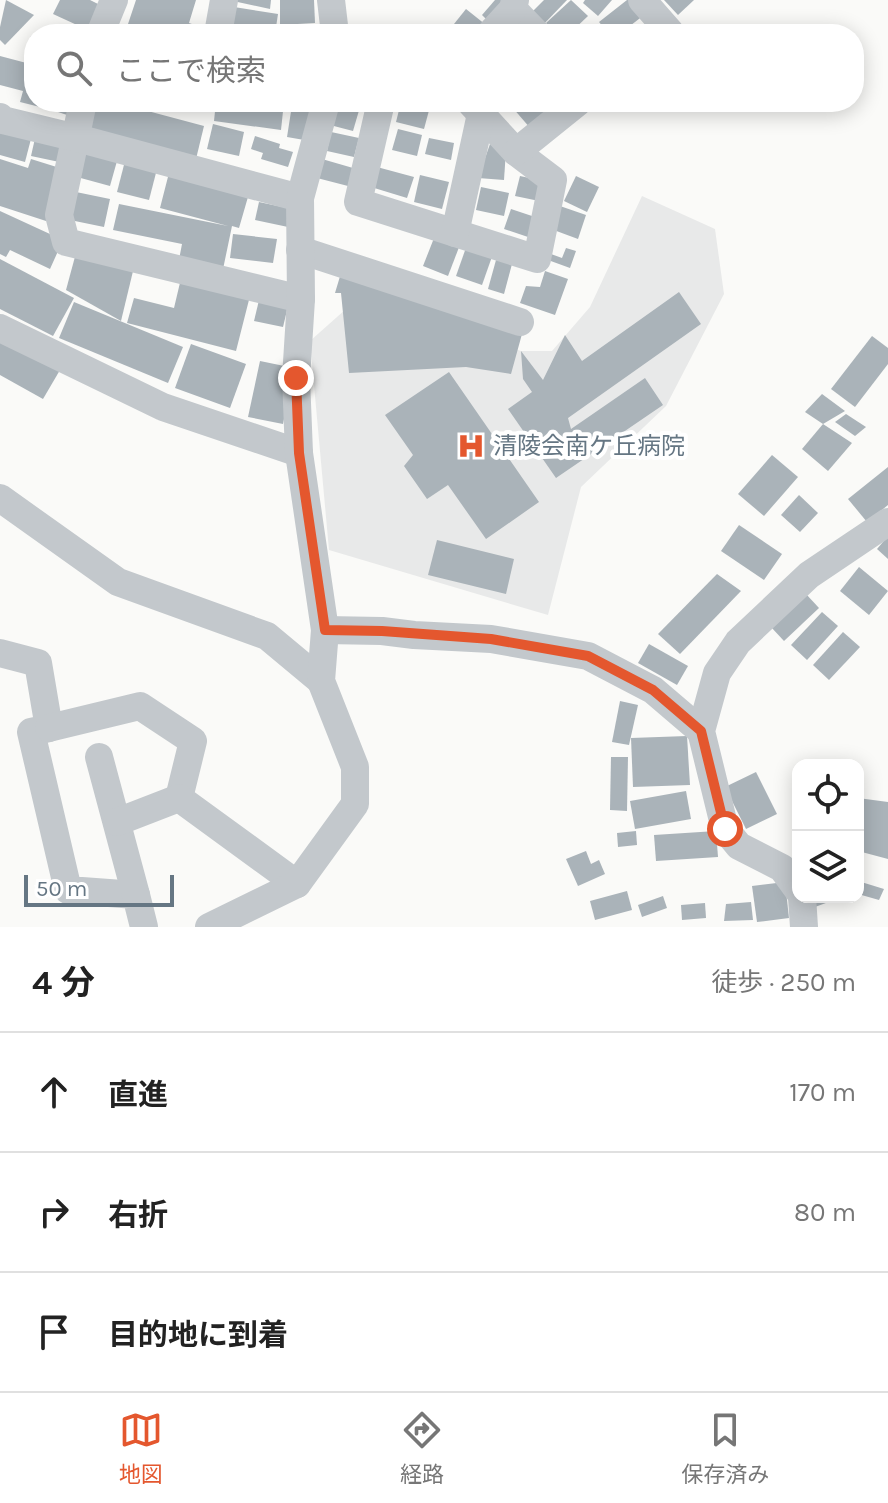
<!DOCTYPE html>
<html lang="ja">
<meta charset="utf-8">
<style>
body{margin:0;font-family:Karla,"Noto Sans JP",sans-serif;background:#f2f2f2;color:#222}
.controls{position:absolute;right:24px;bottom:24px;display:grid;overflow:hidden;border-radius:16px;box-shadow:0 4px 20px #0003}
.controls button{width:72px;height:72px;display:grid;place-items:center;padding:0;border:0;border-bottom:2px solid #e0e0e0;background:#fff;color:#222;font:40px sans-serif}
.scale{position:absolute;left:24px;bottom:20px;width:150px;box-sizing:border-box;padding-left:8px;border:4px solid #657683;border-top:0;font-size:22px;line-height:28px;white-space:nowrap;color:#657683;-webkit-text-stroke:6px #fff;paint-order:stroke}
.stop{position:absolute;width:24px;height:24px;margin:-18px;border:6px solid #e4572e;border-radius:50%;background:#fff}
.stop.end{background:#e4572e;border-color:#fff;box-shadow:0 2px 8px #0008}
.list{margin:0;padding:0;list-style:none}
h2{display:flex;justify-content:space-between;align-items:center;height:104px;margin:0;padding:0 32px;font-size:34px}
h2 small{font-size:26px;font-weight:400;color:#767676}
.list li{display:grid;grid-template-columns:52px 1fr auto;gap:24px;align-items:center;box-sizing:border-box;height:120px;padding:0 32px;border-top:2px solid #e0e0e0}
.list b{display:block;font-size:30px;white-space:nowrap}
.list em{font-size:26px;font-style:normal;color:#767676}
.icon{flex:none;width:44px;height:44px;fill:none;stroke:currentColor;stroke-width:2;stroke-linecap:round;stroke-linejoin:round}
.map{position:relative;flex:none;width:888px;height:927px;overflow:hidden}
.search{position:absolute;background:#fff;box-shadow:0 4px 20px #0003;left:24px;right:24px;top:24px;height:88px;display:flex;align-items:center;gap:20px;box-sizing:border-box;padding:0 28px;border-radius:32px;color:#767676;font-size:30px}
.sheet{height:464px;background:#fff}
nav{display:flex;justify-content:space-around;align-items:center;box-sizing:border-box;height:112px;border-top:2px solid #e0e0e0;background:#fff;font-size:22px;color:#767676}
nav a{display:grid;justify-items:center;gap:4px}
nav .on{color:#e4572e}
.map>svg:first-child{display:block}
.built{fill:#e8e9e9}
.building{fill:#aab3b9}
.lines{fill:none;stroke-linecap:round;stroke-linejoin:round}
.minor{stroke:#c3c8cc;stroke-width:28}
.route{stroke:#e4572e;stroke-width:10}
.labels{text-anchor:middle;stroke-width:8;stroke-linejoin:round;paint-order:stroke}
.poi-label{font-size:24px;fill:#657683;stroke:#fff;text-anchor:start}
</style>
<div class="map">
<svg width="888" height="927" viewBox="0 0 888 927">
<rect width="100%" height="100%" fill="#fafaf8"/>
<path class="built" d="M642,196L715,229L724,294L666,406L581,487L548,615L329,550L310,341L364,293L521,351H552L590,307Z"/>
<g class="building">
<path d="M6,0L34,15L5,45L0,40V27Z"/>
<path d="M60,0H90L102,6L90,31L53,14Z"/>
<path d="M136,0H196L189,23L221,34L125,33Z"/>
<path d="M233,0H271L270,9L233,1Z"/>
<path d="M280,0H314L315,23L280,25Z"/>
<path d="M495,0H510L490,23L482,15Z"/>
<path d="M544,0H567L541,27L529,15Z"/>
<path d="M571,0L588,16L569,34H556L546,23Z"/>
<path d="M585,0H612L598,16L583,3Z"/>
<path d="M627,0H632L644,15L626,29L630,34H609L599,22Z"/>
<path d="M664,0H694L678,15Z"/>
<path d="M234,7L278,14L275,34H230Z"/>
<path d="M466,9L486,25L479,34H446Z"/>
<path d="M289,30L316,31V34H289Z"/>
<path d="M31,36H34V61L25,58Z"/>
<path d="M0,56L34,65V102H41L40,107L20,102L23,91L0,85Z"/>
<path d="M47,102H74L70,116L46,108Z"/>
<path d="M95,102H114L204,126L196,159L88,128Z"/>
<path d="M178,102H198L196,111L177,107Z"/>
<path d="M216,102H284L281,130L214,121Z"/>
<path d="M336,102L360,107L353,131L330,125Z"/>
<path d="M401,102L431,103L424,129L396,122Z"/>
<path d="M489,102H510L500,112Z"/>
<path d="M518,102H563L531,129L512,107Z"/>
<path d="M292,105L315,109L310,141L287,137Z"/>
<path d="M213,124L244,132L239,156L207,149Z"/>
<path d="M2,127L32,135L25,162L0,155V134Z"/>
<path d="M398,129L422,135L417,156L392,150Z"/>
<path d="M331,132L359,138L354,157L327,151Z"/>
<path d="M36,134L69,142L64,163L31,156Z"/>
<path d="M255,136L280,144L279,148L293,152L288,167L261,159L263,153L251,149Z"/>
<path d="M429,138L454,143L451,160L425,154Z"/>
<path d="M490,144L506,150L504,180L478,178Z"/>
<path d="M84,152L117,161L110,186L77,177Z"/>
<path d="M0,159L28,168L31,159L63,169L46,221L0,206Z"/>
<path d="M322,159L353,168L348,186L317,178Z"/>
<path d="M125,161L157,169L149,200L117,192Z"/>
<path d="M377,167L414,177L407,198L371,187Z"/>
<path d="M170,169L250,190L239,228L232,226L222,274L178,265L182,244L113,230L119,204L228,226L160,208Z"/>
<path d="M420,175L449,182L442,209L414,202Z"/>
<path d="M520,176L548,182L544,202L515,196Z"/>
<path d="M576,176L599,187L587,212L564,201Z"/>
<path d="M481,187L509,193L504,216L476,210Z"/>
<path d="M76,192L110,199L104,227L70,220Z"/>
<path d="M259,202L292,209L288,227L255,220Z"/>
<path d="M560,206L586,215L578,239L551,229Z"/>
<path d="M511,209L538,218L531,238L504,229Z"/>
<path d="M0,211L63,240L50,269L10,250L6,257L0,254Z"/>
<path d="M436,233L461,242L448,276L423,266Z"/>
<path d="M233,234L277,239L273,263L230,258Z"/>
<path d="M468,242L494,251L482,285L456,276Z"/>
<path d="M566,248L576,251L570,268L548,260L551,254L562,258Z"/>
<path d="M76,253L134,267L121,321L66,290Z"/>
<path d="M0,259L74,298L53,336L0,309Z"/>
<path d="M496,260L512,264L504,294L488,289Z"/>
<path d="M183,270L252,288L236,351L127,323L134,298L174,308Z"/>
<path d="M545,271L568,279L555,315L520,303L526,286L540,287Z"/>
<path d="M341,273L522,334L511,374L466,367L349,373L341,293H335Z"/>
<path d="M679,292L701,324L568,418L571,429L645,378L663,405L556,478L508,409L532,392L523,379L521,351L543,380L565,335L582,361Z"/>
<path d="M260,296L289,302L283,327L254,321Z"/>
<path d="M74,302L183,347L168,383L59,338Z"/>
<path d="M872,336L888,348V364L855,407L831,389Z"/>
<path d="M0,337L60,370L43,399L0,375Z"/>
<path d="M191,344L246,364L230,408L175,388Z"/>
<path d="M260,361L294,368L283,424L248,417Z"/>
<path d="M449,372L539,502L486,539L448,485L427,499L404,466L413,455L385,415Z"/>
<path d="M822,394L845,411L823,424L805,412Z"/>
<path d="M846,414L866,427L855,436L835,422Z"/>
<path d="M823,424L852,443L828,471L802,449Z"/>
<path d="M772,455L798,477L764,516L738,494Z"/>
<path d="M888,467V505L867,522L848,499Z"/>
<path d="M799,495L818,513L800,532L781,515Z"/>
<path d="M739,525L782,554L764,580L721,551Z"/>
<path d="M888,536V559L877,549Z"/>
<path d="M437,540L514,559L506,594L428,575Z"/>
<path d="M859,567L888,591L869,615L840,591Z"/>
<path d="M717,574L741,591L680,654L658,634Z"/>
<path d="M806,594L819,608L784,641L771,627Z"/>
<path d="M822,612L838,626L807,660L791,645Z"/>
<path d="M843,632L860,647L829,680L813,665Z"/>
<path d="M649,644L688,666L677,685L638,663Z"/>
<path d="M620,701L638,705L629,745L612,742Z"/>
<path d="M687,736L690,785L633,787L631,738Z"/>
<path d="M611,757H628L627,811L610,810Z"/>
<path d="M756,772L777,814L746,829L725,787Z"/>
<path d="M686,791L691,819L635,829L630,801Z"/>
<path d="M858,798L888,802V859L858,851Z"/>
<path d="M636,831L637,845L618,847L617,833Z"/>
<path d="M716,831L718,857L656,861L654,835Z"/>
<path d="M586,851L591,864L599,860L605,874L578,886L566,859Z"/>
<path d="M858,881L884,889L879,900L858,894Z"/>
<path d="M785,882L789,918L757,922L752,886Z"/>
<path d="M627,891L632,910L595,920L590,901Z"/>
<path d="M663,896L667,908L642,917L638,905Z"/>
<path d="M812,897H833L834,900L815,907Z"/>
<path d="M751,902L753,920L724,921L726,904Z"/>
<path d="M705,903L706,918L682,920L681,905Z"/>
</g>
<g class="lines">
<g class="minor">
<path d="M331,0L335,34"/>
<path d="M515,0L513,9L537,34"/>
<path d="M642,0L670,32L668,34"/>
<path d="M100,34L114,0"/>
<path d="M218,34L224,0"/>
<path d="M490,34L513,9"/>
<path d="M83,102L59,215L66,242L301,299"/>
<path d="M381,102L358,202L537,259L553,180L516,152L470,102"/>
<path d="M0,117L3,120L77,138L300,198"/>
<path d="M516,152L578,102"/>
<path d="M455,233L481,114"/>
<path d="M300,250L520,322"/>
<path d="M0,328L163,407L299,453"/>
<path d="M0,498L118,582L267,636L321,681"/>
<path d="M325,630L382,631L414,635L491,639L588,656L653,690L701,731"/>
<path d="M0,653L38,663L49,728L31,732L68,890L136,895L144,927"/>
<path d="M49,728L140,706L193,741L179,798L297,884"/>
<path d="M99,757L136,895"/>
<path d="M117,822L179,798"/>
<path d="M798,890L782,868L739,846L725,829L701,731L717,673L738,642L809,575L888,522"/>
<path d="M802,897L804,927"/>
<path d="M209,927L297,884L355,804V767L321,681L325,630L299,453L296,378L301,299L300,198L326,102"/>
</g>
</g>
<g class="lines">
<path class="route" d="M296,378L299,453L325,630L382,631L491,639L588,656L653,690L701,731L725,829"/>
</g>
<defs>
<g id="hospital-bare" transform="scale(2.16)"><path d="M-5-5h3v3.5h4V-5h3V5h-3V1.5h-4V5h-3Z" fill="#e4572e" stroke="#fff" stroke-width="2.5" paint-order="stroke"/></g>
</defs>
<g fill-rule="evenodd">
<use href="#hospital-bare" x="471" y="446"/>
</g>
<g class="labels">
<g class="poi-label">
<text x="493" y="454">清陵会南ケ丘病院</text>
</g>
</g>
</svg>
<div class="controls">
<button><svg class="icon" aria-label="locate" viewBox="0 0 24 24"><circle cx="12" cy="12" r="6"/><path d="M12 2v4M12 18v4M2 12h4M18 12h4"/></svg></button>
<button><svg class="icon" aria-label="layers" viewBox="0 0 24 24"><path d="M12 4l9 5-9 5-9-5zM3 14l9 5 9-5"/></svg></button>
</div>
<div class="scale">50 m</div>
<div class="stop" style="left:725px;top:829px"></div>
<div class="stop end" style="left:296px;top:378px"></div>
<div class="search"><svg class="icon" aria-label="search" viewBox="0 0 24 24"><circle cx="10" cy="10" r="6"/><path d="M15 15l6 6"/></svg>ここで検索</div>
</div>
<section class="sheet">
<h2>4 分<small>徒歩 · 250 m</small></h2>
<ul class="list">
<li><svg class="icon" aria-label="ahead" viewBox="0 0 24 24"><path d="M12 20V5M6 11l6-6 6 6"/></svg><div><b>直進</b></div><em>170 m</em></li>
<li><svg class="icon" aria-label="right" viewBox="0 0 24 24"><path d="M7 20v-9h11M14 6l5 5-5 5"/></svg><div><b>右折</b></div><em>80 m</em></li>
<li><svg class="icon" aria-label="arrive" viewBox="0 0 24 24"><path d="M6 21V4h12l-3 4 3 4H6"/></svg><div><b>目的地に到着</b></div></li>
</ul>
</section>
<nav>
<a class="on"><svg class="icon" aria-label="map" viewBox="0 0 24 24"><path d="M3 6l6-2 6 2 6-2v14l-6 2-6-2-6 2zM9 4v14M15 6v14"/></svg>地図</a>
<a><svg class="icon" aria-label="directions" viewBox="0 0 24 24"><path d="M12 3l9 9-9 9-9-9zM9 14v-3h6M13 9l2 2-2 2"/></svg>経路</a>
<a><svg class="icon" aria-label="saved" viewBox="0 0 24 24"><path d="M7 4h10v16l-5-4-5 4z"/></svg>保存済み</a>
</nav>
